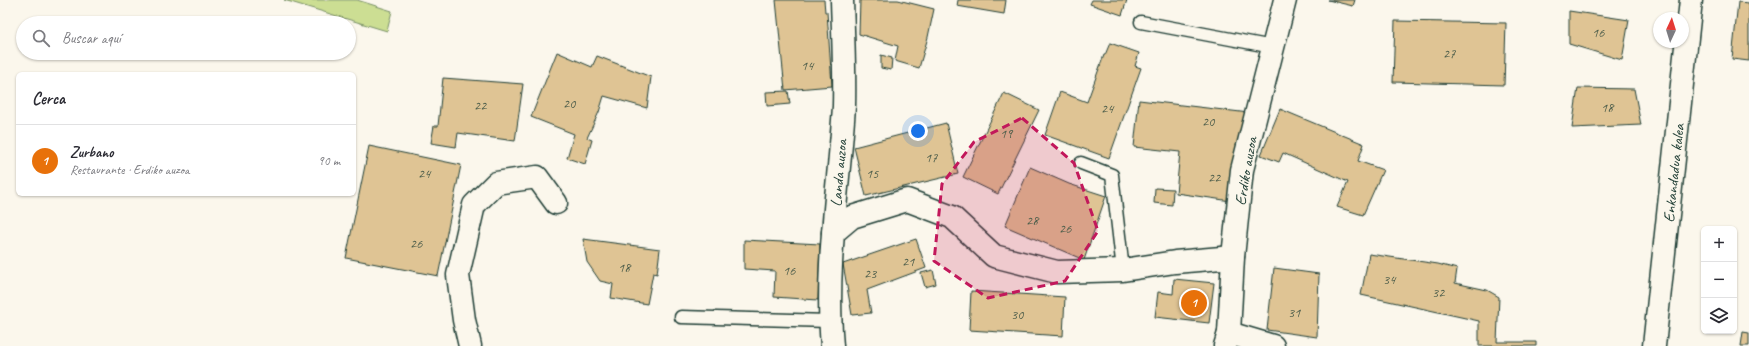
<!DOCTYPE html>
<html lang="es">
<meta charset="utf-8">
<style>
body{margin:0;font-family:Caveat,sans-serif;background:#f2f2f3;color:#2b2b33}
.controls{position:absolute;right:12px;bottom:12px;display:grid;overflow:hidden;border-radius:6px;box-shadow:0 1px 3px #0004}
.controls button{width:36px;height:36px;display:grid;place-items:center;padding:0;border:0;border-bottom:1px solid #e1e1e2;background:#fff;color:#2b2b33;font:20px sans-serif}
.compass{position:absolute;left:1653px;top:12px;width:36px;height:36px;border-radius:50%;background:#fff;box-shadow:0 1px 3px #0004;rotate:4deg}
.you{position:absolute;left:918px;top:131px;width:14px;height:14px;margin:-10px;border:3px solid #fff;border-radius:50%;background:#1a73e8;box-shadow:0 0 0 6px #1a73e833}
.badge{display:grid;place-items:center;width:26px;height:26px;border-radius:50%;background:#d1495b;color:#fff;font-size:13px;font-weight:700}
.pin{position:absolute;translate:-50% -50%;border:2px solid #fff;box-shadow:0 1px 4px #0006}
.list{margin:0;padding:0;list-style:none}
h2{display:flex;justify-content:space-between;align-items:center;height:52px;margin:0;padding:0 16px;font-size:17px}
h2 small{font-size:13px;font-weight:400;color:#7c7c81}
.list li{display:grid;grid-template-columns:26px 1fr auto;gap:12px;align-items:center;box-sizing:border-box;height:72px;padding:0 16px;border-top:1px solid #e1e1e2}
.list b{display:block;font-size:15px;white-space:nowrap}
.list p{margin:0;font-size:13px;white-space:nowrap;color:#7c7c81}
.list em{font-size:13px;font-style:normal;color:#7c7c81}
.icon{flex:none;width:22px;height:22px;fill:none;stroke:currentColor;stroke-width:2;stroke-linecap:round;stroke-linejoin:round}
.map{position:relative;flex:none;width:1749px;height:346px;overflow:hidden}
.search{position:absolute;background:#fff;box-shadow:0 1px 3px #0004;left:16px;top:16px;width:340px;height:44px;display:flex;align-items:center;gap:10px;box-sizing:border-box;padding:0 14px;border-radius:22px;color:#7c7c81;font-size:15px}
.panel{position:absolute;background:#fff;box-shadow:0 1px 3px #0004;left:16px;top:72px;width:340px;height:124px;border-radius:6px}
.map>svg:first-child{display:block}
.green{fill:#ccde93;stroke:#768e64}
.building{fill:#dfc494;stroke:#1f3d34}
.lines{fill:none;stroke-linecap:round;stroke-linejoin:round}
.service-casing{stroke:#1f3d34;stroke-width:15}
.minor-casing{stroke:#1f3d34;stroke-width:25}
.service{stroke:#fbf7ec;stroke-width:12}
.minor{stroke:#fbf7ec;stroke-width:22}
.marked{fill:#c2185b;fill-opacity:0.2;stroke:#c2185b;stroke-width:3;stroke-dasharray:8 5;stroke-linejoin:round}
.labels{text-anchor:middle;stroke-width:4;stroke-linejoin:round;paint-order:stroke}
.number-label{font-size:14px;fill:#4f5f4c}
.street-label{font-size:16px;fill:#1f3d34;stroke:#fbf7ec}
</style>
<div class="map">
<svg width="1749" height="346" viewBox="0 0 1749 346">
<rect width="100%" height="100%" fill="#fbf7ec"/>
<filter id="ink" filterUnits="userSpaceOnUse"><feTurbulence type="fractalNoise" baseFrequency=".025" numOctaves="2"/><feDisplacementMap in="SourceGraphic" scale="8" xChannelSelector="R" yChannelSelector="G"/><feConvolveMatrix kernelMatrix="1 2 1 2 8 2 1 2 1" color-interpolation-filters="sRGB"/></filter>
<g filter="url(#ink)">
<path class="green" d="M284,0H357L392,11L387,31Z"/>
<g class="building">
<path d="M776,0H824L825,12H827L832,86L785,90Z"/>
<path d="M860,0H898L934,9L928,37L919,68L895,61L898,46L859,34Z"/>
<path d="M958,0H1006L1004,14L957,6Z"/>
<path d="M1092,0H1127L1122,15L1090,4Z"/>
<path d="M1328,0H1355L1353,6Z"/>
<path d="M1738,2L1749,3V61L1732,59Z"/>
<path d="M1569,11L1629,20L1622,60L1569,44Z"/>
<path d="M1395,21L1506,23L1504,85L1393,82Z"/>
<path d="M1110,43L1139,53L1135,66L1141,68L1109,158L1045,135L1060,92L1087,102L1104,55H1105Z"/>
<path d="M557,52L592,67L597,56L651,77L647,108L604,96L599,112L587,138L592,140L585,164L567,158L574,134L531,117Z"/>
<path d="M881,55L892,58L891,70L881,68Z"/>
<path d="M443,78L523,84L515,141L458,133L456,147L431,143L434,126H438Z"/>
<path d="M1578,88L1634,89L1641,125L1572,128Z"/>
<path d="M788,91L790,104L767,106L766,92Z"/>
<path d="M1004,93L1039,110L998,194L963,177Z"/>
<path d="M1139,100L1249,113L1231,201L1176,193L1180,152L1134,147Z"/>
<path d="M1280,109L1364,144L1358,161L1383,170L1363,215L1337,207L1348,182L1283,153L1279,162L1261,155Z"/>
<path d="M946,123L958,174L866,196L854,147Z"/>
<path d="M369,146L461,165L438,276L346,258Z"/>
<path d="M1030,167L1069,184L1106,196L1084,260L1005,226Z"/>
<path d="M1155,188L1173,189L1172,205L1154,203Z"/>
<path d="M583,239L660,249L657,274L653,273L647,304L611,298L613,284L600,281L587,262Z"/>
<path d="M916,239L926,268L867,290L871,313L852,315L843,264Z"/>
<path d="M744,240L820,244L818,300L774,297L775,271L744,269Z"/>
<path d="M1369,254L1438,264L1457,269L1455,283L1487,290L1499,297L1497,342H1536V346H1479V321L1361,295Z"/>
<path d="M1274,268L1319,274L1317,337L1267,330Z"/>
<path d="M933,270L936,284L925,287L921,273Z"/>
<path d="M1174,279L1214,283L1209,323L1155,317L1158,292L1173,294Z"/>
<path d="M971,291L1065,297L1063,336L969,330Z"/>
<path d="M1743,332L1749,333V346H1741Z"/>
</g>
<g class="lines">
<g class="service-casing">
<g id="service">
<path d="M1141,22L1273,47"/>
<path d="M1081,163L1112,175L1123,270"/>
<path d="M681,317L829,321"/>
</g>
</g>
<g class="minor-casing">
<g id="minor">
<path d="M833,233L852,217L907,200L952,217L994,256L1057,272L1123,270L1175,262L1233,257"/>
<path d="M1229,333L1273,346"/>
<path d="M470,346L464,320L458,275L474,205L496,183L537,177L556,203"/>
<path d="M832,346C825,266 839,186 844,106C845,71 843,35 842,0"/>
<path d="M1225,346L1229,333L1233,257L1242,170L1285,0"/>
<path d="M1654,346L1691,0"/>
</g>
</g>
<use href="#service" class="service"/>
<use href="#minor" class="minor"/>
</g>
</g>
<path class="marked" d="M1022,118L1074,163L1098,231L1065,281L988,298L934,261L942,184L974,142Z"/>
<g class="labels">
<g class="number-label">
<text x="1598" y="37">16</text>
<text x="1449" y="58">27</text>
<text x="807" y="70">14</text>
<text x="569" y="108">20</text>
<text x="480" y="110">22</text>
<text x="1607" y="112">18</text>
<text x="1107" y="113">24</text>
<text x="1208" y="126">20</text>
<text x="1006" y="138">19</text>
<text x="931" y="162">17</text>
<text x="424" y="178">24</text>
<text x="872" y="178">15</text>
<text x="1214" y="182">22</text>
<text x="1032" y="225">28</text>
<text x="1065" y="233">26</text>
<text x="416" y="248">26</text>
<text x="908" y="266">21</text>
<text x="624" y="272">18</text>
<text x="789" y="275">16</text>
<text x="870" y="278">23</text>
<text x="1389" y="284">34</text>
<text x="1438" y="297">32</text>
<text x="1294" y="317">31</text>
<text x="1017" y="319">30</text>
</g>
<g class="street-label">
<text transform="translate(1245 171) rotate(-80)" y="6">Erdiko auzoa</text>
<text transform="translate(838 173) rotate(-85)" y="6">Landa auzoa</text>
<text transform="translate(1673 173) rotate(-84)" y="6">Enkandadua kalea</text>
</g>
</g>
</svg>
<div class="controls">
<button>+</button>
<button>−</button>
<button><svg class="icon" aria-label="layers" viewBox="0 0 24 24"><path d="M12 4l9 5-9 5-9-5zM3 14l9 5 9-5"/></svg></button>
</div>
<svg class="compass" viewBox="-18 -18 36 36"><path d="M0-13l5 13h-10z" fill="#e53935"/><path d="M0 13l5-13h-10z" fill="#7c7c81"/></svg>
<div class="you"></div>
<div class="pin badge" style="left:1194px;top:303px;background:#e8710a">1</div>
<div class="search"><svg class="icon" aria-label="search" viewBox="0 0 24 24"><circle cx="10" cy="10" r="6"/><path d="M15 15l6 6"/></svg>Buscar aquí</div>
<section class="panel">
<h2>Cerca<small></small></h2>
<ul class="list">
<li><span class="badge" style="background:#e8710a">1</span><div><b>Zurbano</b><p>Restaurante · Erdiko auzoa</p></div><em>90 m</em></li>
</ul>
</section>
</div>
